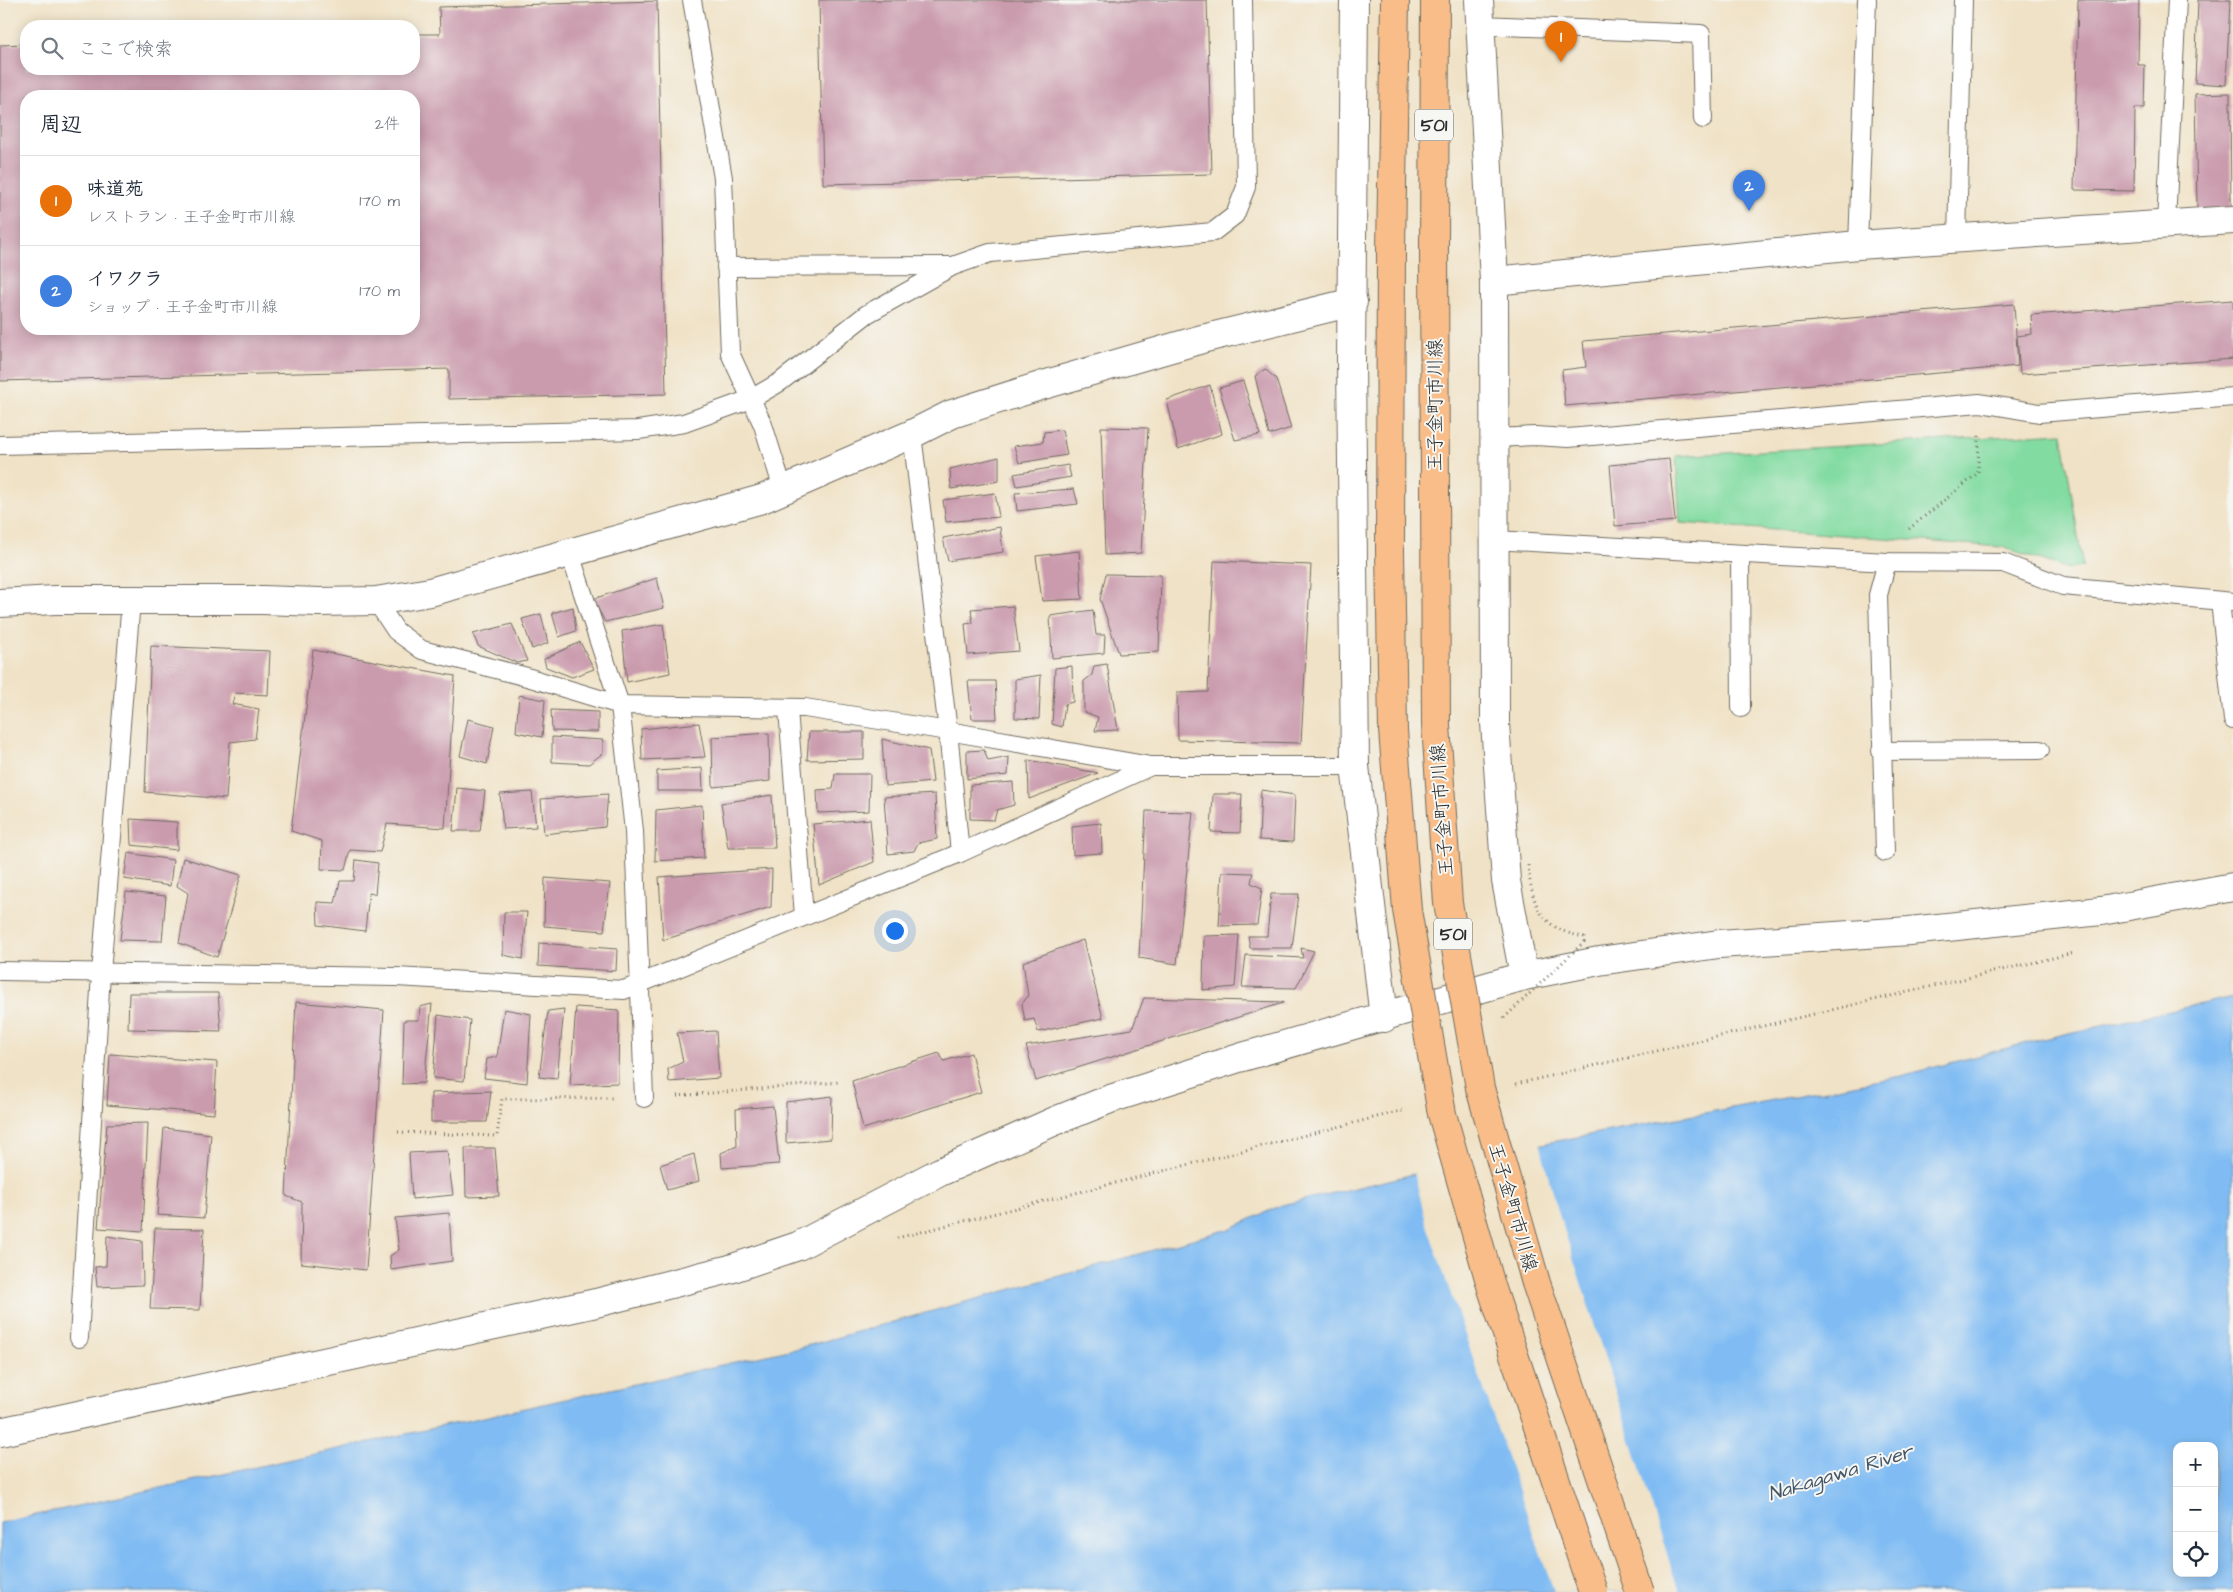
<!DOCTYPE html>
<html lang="ja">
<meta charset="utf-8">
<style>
body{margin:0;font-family:"Architects Daughter","Klee One",sans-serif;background:#f6f6f7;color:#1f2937}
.controls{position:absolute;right:15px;bottom:15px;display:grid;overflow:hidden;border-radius:10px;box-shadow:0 2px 12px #0003}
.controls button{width:45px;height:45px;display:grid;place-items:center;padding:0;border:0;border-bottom:1px solid #e0e1e3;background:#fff;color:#1f2937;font:25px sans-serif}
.you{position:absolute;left:894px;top:930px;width:18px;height:18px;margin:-12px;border:4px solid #fff;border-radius:50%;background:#1a73e8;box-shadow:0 0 0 8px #1a73e833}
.badge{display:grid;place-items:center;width:32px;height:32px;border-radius:50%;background:#1f6fb2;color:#fff;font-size:16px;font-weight:700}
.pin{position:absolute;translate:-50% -41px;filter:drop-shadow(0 1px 2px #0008)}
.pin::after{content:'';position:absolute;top:26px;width:18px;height:15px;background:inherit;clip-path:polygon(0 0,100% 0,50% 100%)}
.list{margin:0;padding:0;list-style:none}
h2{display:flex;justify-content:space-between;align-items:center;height:65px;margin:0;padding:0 20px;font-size:21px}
h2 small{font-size:16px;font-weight:400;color:#747a83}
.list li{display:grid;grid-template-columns:32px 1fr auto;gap:15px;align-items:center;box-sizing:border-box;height:90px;padding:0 20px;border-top:1px solid #e0e1e3}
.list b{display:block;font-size:19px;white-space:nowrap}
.list p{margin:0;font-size:16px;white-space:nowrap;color:#747a83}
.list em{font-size:16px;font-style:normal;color:#747a83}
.icon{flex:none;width:28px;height:28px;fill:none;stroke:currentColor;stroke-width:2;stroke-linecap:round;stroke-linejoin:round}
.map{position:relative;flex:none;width:2233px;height:1592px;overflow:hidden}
.search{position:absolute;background:#fff;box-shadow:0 2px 12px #0003;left:20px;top:20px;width:400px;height:55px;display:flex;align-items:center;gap:12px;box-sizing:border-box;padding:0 18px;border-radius:20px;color:#747a83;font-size:19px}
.panel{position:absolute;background:#fff;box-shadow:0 2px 12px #0003;left:20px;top:90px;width:400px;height:245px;border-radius:20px}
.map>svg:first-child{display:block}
.green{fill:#82dba1;stroke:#568366}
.water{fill:#80bcf3;stroke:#56748f;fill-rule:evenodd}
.pier{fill:#f0e2c6}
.building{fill:#ca9bad;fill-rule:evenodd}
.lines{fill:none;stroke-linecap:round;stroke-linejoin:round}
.service-casing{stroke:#706b61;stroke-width:20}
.minor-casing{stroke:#706b61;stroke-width:30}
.primary-casing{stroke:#706b61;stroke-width:30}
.path{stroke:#706b61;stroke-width:3;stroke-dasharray:1 4;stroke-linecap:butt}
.service{stroke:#fff;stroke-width:18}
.minor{stroke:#fff;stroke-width:28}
.primary{stroke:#f8bd88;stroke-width:28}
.primary-bridge-casing{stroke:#706b61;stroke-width:30;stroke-linecap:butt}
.path-bridge{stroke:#706b61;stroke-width:3;stroke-dasharray:1 4;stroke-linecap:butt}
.primary-bridge{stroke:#f8bd88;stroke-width:28}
.labels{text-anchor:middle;stroke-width:4;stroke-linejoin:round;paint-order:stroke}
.shield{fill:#f6f6f2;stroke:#686867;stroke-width:1}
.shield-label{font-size:18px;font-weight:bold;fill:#2b2b2b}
.street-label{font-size:19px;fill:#2b2b2b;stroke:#f6f6f2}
.water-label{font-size:20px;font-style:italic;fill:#445667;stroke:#f6f6f2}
</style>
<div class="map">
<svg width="2233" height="1592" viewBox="0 0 2233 1592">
<rect width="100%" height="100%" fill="#f6f6f2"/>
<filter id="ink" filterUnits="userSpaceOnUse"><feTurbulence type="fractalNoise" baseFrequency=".02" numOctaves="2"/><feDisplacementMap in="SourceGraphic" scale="10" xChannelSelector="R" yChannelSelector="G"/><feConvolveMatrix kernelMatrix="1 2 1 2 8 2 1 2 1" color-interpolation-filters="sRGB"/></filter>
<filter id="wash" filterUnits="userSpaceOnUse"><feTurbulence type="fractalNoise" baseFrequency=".0096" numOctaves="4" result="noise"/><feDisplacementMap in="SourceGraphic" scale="20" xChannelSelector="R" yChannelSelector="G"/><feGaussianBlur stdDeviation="1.12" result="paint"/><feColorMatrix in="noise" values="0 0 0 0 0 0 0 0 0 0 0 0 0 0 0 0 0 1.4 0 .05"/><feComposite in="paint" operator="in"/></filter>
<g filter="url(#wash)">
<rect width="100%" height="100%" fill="#f0e2c6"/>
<path class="green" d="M2062,433L2083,567L2069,569L2002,547L1680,523L1676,456Z"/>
<path class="water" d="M2233,997V1592H0V1523L799,1348L1229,1229L1282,1205L1551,1142L1901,1076L2038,1040ZM2177,1446H2214V1573H2177Z"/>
<path class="pier" d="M1540,1142L1551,1188L1679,1592H1554L1426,1222L1414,1171Z"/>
<g id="blocks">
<g class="building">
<path d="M819,0H1207L1212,174L823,184Z"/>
<path d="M2078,0H2139L2138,65H2145L2144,108H2135L2134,191L2074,190Z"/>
<path d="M2198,0H2230L2226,85L2195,83Z"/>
<path d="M657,1L666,394L449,399V369L0,381V45L26,44V69H414V34H440L439,7ZM26,96H414V329H26Z"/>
<path d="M2230,93L2231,209H2197L2195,94Z"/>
<path d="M2233,300V359L2020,374L2017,336L2032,334L2031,315Z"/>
<path d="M2014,304L2018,366L1565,406L1562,370L1586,367L1583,341Z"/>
<path d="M1265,369L1276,379L1291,428L1269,435L1255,376Z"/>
<path d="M1243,381L1260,435L1235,440L1219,388Z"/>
<path d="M1210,385L1222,434L1178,449L1167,400Z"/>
<path d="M1101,427L1148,428L1141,553L1105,555Z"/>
<path d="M1062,430L1067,455L1019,463L1014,446L1043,442L1044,432Z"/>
<path d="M999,457V481L951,489L950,469Z"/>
<path d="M1669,459L1675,521L1615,526L1610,465Z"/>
<path d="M1068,465L1071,477L1017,486L1014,474Z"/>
<path d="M1074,489L1078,504L1017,511L1015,493Z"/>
<path d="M995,493L999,517L946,522L943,500Z"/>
<path d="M1000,527L1003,552L948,561L943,538Z"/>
<path d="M1079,551L1082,599L1042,601L1036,556Z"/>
<path d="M1214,561L1311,565L1301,743L1178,740L1177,693L1208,692Z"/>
<path d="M1106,574L1161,575L1159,652L1119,654L1100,599Z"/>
<path d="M657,578L664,608L605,622L593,599Z"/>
<path d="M1013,606L1019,651L968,655L965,624L973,623L971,609Z"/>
<path d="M573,607L576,631L559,637L552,613Z"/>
<path d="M1093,610L1096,635H1105L1104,653L1052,658L1050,616Z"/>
<path d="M541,614L548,643L532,649L522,619Z"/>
<path d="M512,624L527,661L517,663L478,646L473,634Z"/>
<path d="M663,624L670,673L627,682L622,631Z"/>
<path d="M580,642L594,669L572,677L546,667L544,659Z"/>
<path d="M151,646L270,651L268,695L235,693L232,704L259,709L255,739L230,742L226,799L145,792Z"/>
<path d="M313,650L455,676L445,828L387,824L380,852L350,850L345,870L321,869L322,841L291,831Z"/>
<path d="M1107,664L1118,730L1095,731L1098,717L1084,712V681L1092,675L1094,666Z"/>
<path d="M1072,666L1073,702L1065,704L1062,727L1052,724L1055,668Z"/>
<path d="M1041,675L1039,719L1015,718V679Z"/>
<path d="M968,681H995L997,719H972Z"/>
<path d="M519,695L545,700L542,737L516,732Z"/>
<path d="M551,710L598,712V732L552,731Z"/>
<path d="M468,719L494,726L487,764L460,756Z"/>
<path d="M699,723L705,757L642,760L641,729Z"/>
<path d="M809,732H864V759L807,760Z"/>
<path d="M769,733L770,781L713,787L712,737Z"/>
<path d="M552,737L603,740V753L589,764L552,762Z"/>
<path d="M882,739L929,750L933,782L885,786Z"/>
<path d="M984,750L988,761L1009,757L1008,775L967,779V751Z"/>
<path d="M1028,760L1098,773L1029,799Z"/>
<path d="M702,768L703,791H657V771Z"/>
<path d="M835,774H870L869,811L818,813L817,790L833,789Z"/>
<path d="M1013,782L1014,805L997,810L994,820L970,819V785Z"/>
<path d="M457,788L485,791L480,831H453Z"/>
<path d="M1261,790L1295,795L1293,842L1259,840Z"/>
<path d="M532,792L536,827L503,829L500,794Z"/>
<path d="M608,794L605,827L544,834L541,799Z"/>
<path d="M935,794L937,839L918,843L914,851L888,854L884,797Z"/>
<path d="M1213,794H1242L1240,833L1211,832Z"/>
<path d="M772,795L775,848H728L721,803Z"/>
<path d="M702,805L704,858L655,861L656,810Z"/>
<path d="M1146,811L1193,812L1177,964L1139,958Z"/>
<path d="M130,819L177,822V850L131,845Z"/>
<path d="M870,819L874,862L819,885L813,824Z"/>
<path d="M1101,823L1102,853L1073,855L1072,826Z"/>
<path d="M128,853L173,860L170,886L124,879Z"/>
<path d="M183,858L241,875L217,957L179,943L188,893L177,886Z"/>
<path d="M356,860L378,863L375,894L369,893L365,931L318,925L317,902L335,903L340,881H354Z"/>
<path d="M772,869L771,907L663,940L659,877Z"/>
<path d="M1222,872L1253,873L1251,883L1262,888L1257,925L1219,926Z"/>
<path d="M545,878L610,883L604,931L544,926Z"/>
<path d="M126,892L166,896L162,941L120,940Z"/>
<path d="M1271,894H1299L1292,948H1250L1248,936H1267Z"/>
<path d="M504,912H527L523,959L503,955Z"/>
<path d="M1239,935L1235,987L1203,990L1204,936Z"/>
<path d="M1083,940L1103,1018L1038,1032L1034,1019L1025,1021L1022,1004L1028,996L1023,962Z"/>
<path d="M539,943L617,949L616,971L538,966Z"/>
<path d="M1301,948L1314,951L1296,988L1242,987L1246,955L1303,958Z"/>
<path d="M129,993H218L221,1031L128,1029Z"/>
<path d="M1144,998L1283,1002V1003L1036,1081L1026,1046L1132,1029Z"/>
<path d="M296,1002L384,1010L366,1270L301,1263L302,1202L286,1196Z"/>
<path d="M432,1004L424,1083L402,1084L404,1020H419L420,1007Z"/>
<path d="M576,1007L619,1010L618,1083L570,1085Z"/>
<path d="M504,1009L531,1014L527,1083L484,1078L487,1059L497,1057Z"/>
<path d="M564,1009L557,1079L539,1077L548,1011Z"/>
<path d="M438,1015L470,1020L464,1081L433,1078Z"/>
<path d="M716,1031L719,1078L669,1082L668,1069L683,1062L677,1033Z"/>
<path d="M939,1053L944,1061L971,1053L981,1092L863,1129L852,1081Z"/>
<path d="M110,1054L217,1062L214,1114L107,1105Z"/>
<path d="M491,1091L487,1122H431V1093Z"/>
<path d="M832,1096L831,1139L786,1143V1102Z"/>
<path d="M773,1106L779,1164L722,1168L721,1153L737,1146L736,1109Z"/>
<path d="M148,1123L143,1231L98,1228L107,1124Z"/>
<path d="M164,1128L211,1134L204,1218L157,1215Z"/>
<path d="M465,1148H495L499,1196L466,1197Z"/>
<path d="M447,1151L453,1195L412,1199L409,1153Z"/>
<path d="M694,1154L699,1181L667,1190L660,1165Z"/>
<path d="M449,1213L452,1261L391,1270L390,1256L399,1250L395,1218Z"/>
<path d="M155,1228L204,1229L200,1310L150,1309Z"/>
<path d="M107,1236L142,1241L143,1285L97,1287L95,1267L106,1266Z"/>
</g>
</g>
</g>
<g filter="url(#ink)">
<use href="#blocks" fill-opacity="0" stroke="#706b61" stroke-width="1"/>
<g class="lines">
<g class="service-casing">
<g id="service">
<path d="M692,0L723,178L730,353L763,425L783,489"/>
<path d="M1480,25L1701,34L1703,119"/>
<path d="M2166,224L2177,0"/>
<path d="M1957,238L1963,0"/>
<path d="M1858,245L1867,0"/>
<path d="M726,267L950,266"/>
<path d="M912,434L948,731L960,853"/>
<path d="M1495,438L1535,436L1568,438L1980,403L2039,413L2233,397"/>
<path d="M0,445L638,430L684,423L751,399L780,382L867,314L953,266L990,253L1213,232L1235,215L1246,187L1243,0"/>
<path d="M1494,540L1887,562L2003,563L2063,586L2233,602"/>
<path d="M569,551L620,705L634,831L644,1098"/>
<path d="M1740,554L1741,708"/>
<path d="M376,601L396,631L422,650L527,677L620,705L805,708L948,731L1151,766"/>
<path d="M2220,601L2233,720"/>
<path d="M788,709L804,916"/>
<path d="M1881,751L2040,750"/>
<path d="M1885,852L1878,595L1887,562"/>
<path d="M0,971L396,977L624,990L960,853L1151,766H1355"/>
<path d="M79,1338L101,973L131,600"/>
</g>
</g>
<g class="minor-casing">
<g id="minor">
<path d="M1354,0L1351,361L1355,766L1384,1018"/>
<path d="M1479,0L1494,281L1495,723L1506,881L1524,976"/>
<path d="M1494,281L1858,245L2233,220"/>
<path d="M0,603L55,600H263L319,602L376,601L430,592L762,499L912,434L952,414L1040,386L1202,339L1353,302"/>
<path d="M0,1432L596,1303L730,1269L798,1246L940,1172L1055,1121L1110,1099L1239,1058L1524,976L1599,961L1719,944L1909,931L2101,911L2233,887"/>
</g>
</g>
<g class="primary-casing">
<g id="primary">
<path d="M1391,250L1395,0"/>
<path d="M1434,251L1435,0"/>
</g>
</g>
<g class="path">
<path d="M1909,529L1978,473L1979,434"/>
<path d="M1516,1084L2074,953"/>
<path d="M677,1096L840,1082"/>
<path d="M398,1132L497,1136L502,1099L613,1098"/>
<path d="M897,1238L1405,1110"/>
</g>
<use href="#service" class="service"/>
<use href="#minor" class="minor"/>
<use href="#primary" class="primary"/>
<g class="primary-bridge-casing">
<g id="primary-bridge">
<path d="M1391,250L1390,550L1393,730L1407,910L1442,1114L1492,1289L1593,1592"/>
<path d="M1434,251L1436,725L1448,903L1480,1088L1536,1283L1640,1592"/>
</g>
</g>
<path class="path-bridge" d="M1504,1018L1584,942V937C1540,929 1532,905 1528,865"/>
<use href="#primary-bridge" class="primary-bridge"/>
</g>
</g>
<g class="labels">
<g class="shield">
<rect x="1415" y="109.5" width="38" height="31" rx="4"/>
<rect x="1434" y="918.5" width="38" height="31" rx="4"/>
</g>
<g class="shield-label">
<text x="1434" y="131">501</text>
<text x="1453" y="940">501</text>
</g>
<g class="street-label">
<text transform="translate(1434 405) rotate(-90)" y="7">王子金町市川線</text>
<text transform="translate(1441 810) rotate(-94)" y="7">王子金町市川線</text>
<text transform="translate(1514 1207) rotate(74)" y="7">王子金町市川線</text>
</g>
<g class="water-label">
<text transform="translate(1840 1472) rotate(-17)" y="7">Nakagawa River</text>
</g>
</g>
</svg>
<div class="controls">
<button>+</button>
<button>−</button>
<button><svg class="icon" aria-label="locate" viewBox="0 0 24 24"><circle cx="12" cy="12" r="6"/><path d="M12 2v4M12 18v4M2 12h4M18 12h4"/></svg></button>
</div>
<div class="you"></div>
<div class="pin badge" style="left:1561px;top:62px;background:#e8710a">1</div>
<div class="pin badge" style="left:1749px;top:211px;background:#3f7fe0">2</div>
<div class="search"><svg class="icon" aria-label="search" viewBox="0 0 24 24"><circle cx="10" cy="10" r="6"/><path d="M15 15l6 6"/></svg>ここで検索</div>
<section class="panel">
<h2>周辺<small>2件</small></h2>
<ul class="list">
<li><span class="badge" style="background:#e8710a">1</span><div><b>味道苑</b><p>レストラン · 王子金町市川線</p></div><em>170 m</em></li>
<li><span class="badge" style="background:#3f7fe0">2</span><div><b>イワクラ</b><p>ショップ · 王子金町市川線</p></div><em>170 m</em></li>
</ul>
</section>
</div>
